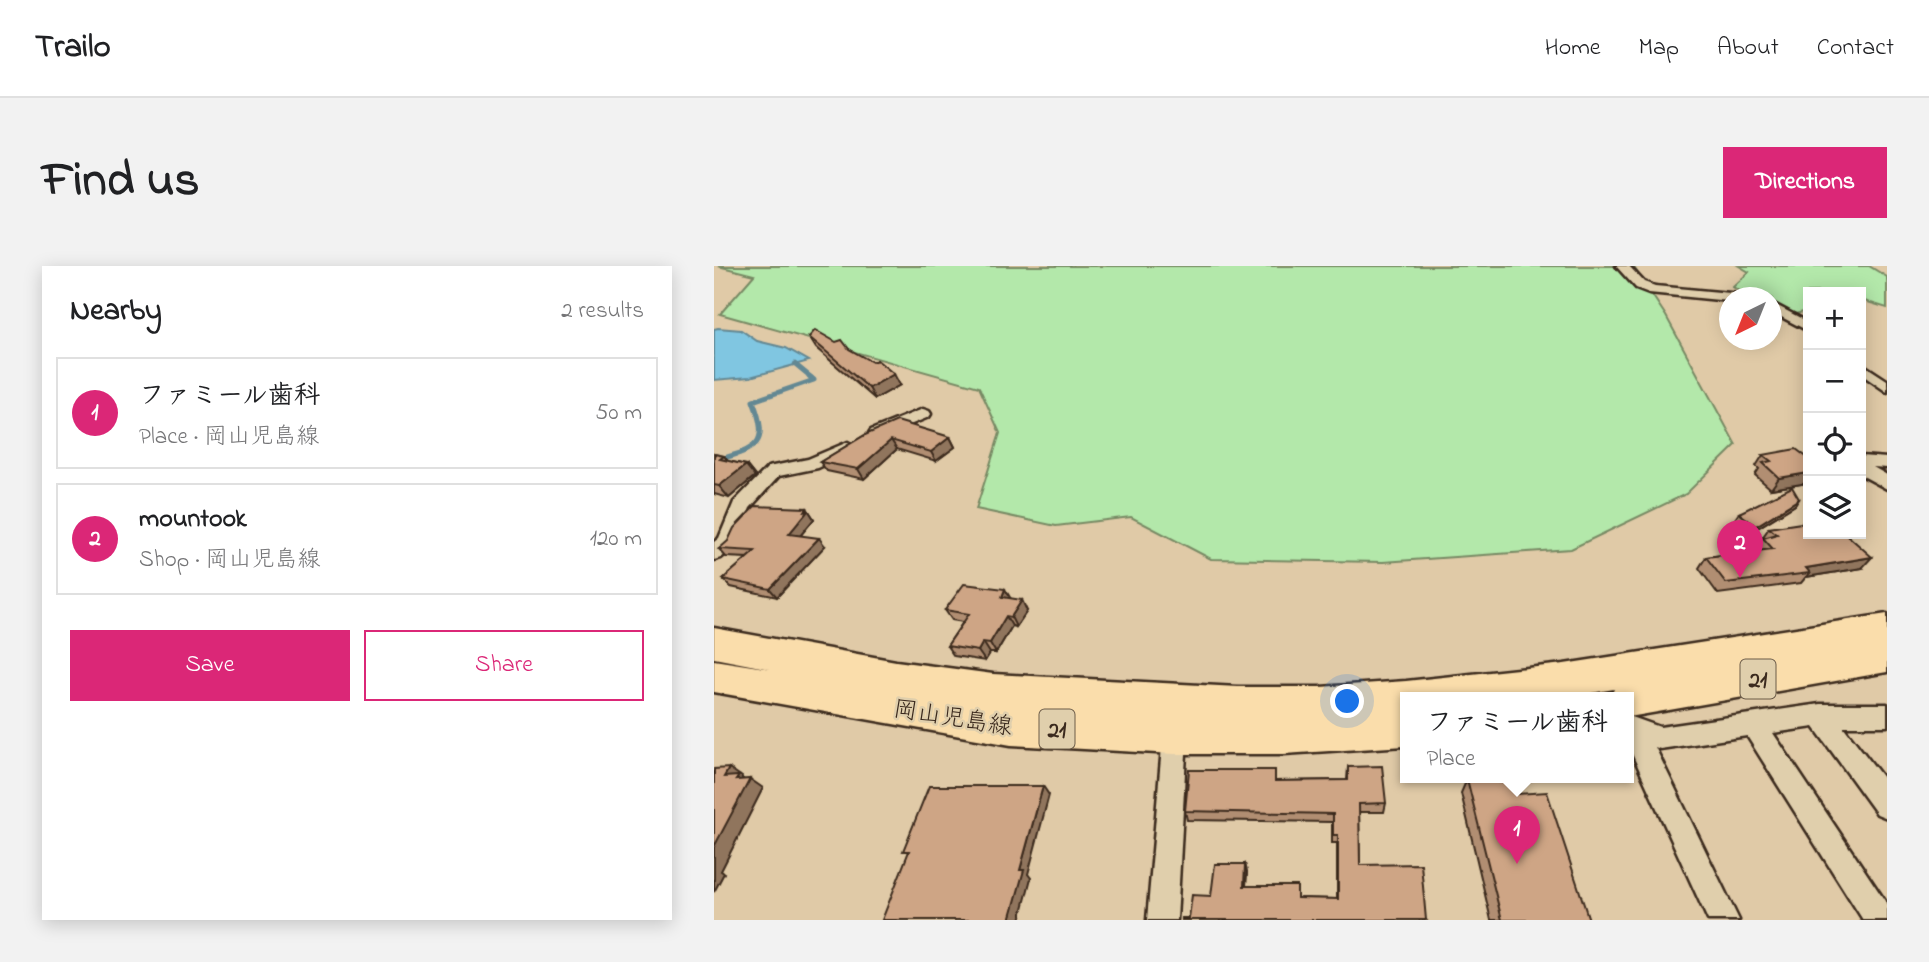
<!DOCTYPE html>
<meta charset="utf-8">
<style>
body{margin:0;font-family:"Indie Flower","Klee One",sans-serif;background:#f2f2f2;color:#202124}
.controls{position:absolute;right:21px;top:21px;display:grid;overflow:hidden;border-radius:0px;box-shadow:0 4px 18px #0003}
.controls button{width:63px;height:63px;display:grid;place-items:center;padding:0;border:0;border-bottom:2px solid #e0e0e0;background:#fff;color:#202124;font:35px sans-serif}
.compass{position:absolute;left:1005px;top:21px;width:63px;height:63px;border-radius:50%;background:#fff;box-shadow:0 4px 18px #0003;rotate:223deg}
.you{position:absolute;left:634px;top:436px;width:24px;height:24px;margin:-18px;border:5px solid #fff;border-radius:50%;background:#1a73e8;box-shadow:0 0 0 10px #1a73e833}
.badge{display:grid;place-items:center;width:46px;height:46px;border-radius:50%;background:#db2777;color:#fff;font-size:23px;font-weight:700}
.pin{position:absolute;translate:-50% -58px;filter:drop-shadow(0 2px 4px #0008)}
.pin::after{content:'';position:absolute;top:37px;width:24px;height:21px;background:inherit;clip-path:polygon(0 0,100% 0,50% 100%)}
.popup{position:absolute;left:686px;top:426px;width:234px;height:91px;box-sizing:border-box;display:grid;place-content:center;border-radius:0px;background:#fff;filter:drop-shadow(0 2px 5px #0005);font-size:23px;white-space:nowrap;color:#757577}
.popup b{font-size:26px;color:#202124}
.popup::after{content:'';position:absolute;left:50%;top:100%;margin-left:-14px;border:14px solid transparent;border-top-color:#fff}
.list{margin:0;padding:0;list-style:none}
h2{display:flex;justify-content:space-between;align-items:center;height:91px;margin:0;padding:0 28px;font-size:30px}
h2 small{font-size:23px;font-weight:400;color:#757577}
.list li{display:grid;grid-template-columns:46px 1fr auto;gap:21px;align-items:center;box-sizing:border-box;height:112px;margin:0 14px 14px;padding:0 14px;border:2px solid #e0e0e0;border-radius:0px}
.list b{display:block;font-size:26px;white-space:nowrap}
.list p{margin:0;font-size:23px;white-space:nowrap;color:#757577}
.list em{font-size:23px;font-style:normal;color:#757577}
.actions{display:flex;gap:14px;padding:21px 28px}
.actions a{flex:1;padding:16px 0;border:2px solid #db2777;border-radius:0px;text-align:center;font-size:24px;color:#db2777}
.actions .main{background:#db2777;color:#fff}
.icon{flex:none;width:38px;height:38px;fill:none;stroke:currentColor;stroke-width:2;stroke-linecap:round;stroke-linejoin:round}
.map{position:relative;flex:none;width:1173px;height:654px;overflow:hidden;border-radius:0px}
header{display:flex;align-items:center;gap:42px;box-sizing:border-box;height:98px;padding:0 35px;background:#fff;border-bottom:2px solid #e0e0e0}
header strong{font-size:33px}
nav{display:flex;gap:38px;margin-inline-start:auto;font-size:24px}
.intro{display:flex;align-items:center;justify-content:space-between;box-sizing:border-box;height:168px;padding:0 42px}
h1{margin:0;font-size:49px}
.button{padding:18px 32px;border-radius:0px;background:#db2777;color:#fff;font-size:24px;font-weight:700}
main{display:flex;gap:42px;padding:0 42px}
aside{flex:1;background:#fff;border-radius:0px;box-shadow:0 4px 18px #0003}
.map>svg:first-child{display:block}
.green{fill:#b3e8aa;stroke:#778964;stroke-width:2}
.water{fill:#80c6e1;stroke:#648893;stroke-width:2}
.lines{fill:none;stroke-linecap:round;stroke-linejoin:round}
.stream-far1{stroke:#648893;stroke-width:4.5}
.stream{stroke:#648893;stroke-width:5}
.minor-casing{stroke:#3b2a1e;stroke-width:5}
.primary-casing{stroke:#3b2a1e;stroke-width:5}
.minor{fill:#e0cfac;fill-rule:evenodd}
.primary{fill:#faddab;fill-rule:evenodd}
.wall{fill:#b18e72;stroke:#3b2a1e;stroke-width:2}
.shaded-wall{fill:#90745d;stroke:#3b2a1e;stroke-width:2}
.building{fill:#cea585;stroke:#3b2a1e;stroke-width:2}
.labels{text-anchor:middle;stroke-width:5;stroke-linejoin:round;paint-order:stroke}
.shield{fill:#e0cfac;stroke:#6c5c49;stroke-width:2}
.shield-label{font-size:23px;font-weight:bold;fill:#3b2a1e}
.street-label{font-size:24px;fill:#3b2a1e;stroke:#e0cfac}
</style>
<header>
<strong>Trailo</strong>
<nav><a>Home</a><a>Map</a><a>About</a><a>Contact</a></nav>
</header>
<div class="intro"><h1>Find us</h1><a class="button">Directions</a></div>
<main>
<aside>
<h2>Nearby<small>2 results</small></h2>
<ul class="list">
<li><span class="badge">1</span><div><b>ファミール歯科</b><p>Place · 岡山児島線</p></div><em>50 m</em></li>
<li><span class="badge">2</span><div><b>mountook</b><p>Shop · 岡山児島線</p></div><em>120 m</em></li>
</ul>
<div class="actions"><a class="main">Save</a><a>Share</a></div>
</aside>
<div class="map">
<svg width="1173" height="654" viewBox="0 0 1173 654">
<rect width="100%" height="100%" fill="#e0caa7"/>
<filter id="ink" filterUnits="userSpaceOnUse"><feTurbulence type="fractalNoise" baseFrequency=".0143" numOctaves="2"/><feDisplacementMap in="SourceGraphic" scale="14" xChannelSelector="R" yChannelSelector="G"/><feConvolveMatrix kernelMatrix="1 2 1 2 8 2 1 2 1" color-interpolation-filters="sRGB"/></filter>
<g filter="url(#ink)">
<g class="green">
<path d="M4,0H919L952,50L1022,179L972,228L857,283L669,296L497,293L417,251L342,260L262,243L286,167L265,121L6,48L40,9Z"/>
<path d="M1025,0H1155L1173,11V42L1147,34V26H1094V45L1081,48L1058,40V32L1035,31L1019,21L1035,6Z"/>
</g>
<path class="water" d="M4,62L27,64L43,75L72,82L95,95L36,111L0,114V63Z"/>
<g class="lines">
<path class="stream-far1" d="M81,98L98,112"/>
<path class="stream" d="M0,195C41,183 57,181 39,135L100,114L95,110"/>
<g class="minor-casing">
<g id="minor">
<path d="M902,0H915L930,16L941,20L1027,28L1033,32H1015V35L935,27L922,22Z"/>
<path d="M1058,37L1094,56V65L1058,46Z"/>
<path d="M1147,97L1173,114V126L1147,108Z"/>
<path d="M209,143L215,145L217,148L215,151L169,170L163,172L155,167L157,164Z"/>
<path d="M134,176L142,181L140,185L104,202L65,210L36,242L20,281L7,292L0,294V276L5,272L20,236L54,201L94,193Z"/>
<path d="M1147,190L1173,192V202L1159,201L1173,209V223L1147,209Z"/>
<path d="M1106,438H1173V460H1129L1173,517V552L1163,548L1100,461L1059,467L1173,638V654H1149L1033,470L946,483L941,481L1025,654H994L915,481V450L946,461Z"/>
<path d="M461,458L470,461L473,469L463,654H433L449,469L452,461Z"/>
</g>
</g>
<g class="primary-casing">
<path id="primary" d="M1173,348V406L915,451V432H896L900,423L848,432H691V480L570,488H461L297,479L0,426V394L57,403L0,392V362L182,395L279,408L524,421H606L692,415L850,398Z"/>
</g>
<use href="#minor" class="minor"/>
<use href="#primary" class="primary"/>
</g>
<g class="wall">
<path d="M95,71L135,83L186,119L161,133L102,82Z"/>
<path d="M151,169L236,171L241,181L222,195L183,183L150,213L113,205L106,196Z"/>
<path d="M0,188L10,190L14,195L32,199L41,210L15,232L0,228Z"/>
<path d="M1049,189L1094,192V217L1057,223L1041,209L1045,203L1042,200Z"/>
<path d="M1085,233L1081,239L1037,266L1021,253L1025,247Z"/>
<path d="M93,242L100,253L86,270L111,280L63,331L17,321L9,313L33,292L12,291L5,283Z"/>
<path d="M1055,262L1148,302L1092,311L1087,317L1004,328L985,302L992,291L1043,285L1041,282Z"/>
<path d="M296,332L313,345L302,361L298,360L282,387H276L271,395L240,390L233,380L249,356L238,354L231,344Z"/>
<path d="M634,501L672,537L670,546H645L646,599L712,654L475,652L531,598L533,606L532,620L583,632L623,633V577H618V556L473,554L471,545L562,515L633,514Z"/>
<path d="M753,513L803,528L875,654H777L747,527Z"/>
</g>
<g class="shaded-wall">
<path d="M180,108L186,119L161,133L155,122Z"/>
<path d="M236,171L241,181L222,195L217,186Z"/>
<path d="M177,174L183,183L150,213L144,203Z"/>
<path d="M32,199L41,210L15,232L5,220Z"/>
<path d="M1094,207V217L1057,223L1065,212Z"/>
<path d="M1085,233L1081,239L1037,266L1042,260Z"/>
<path d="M93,242L100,253L81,276L75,268Z"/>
<path d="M105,272L111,280L63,331L56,323Z"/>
<path d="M1158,291L1148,302L1092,311L1096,307L1092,302Z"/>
<path d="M291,323L297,333L288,331Z"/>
<path d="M308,334L313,345L302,361L297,351Z"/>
<path d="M292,350L298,360L282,387L276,377Z"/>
<path d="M269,376L276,387L271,395L264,385Z"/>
<path d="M15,502L28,511V512L34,517L36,513L49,522L7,605L10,607L0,626V581L10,511Z"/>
<path d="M329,520L335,529L314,608L317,612L306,654H296L306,604Z"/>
<path d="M531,598L533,606L531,627L530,620Z"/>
</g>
<g class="building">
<path d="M101,64L122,76L128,74L135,83L158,96L163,94L180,108L155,122L95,71Z"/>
<path d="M183,155L236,171L217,186L177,174L144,203L106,196L151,169Z"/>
<path d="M1082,183L1094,192V207L1065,212L1049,197L1057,195L1049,189Z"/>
<path d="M0,188L10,190L6,193L32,199L5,220L0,219Z"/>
<path d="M1078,221L1085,233L1042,260L1025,247Z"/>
<path d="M41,240L93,242L91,245H94L75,268L105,272L56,323L9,313L41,285L5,283L14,275L20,262Z"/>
<path d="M1094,256V268H1132L1158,291L1092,302L1096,307L1012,317L992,291L1059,283L1049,272L1063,268L1055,262Z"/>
<path d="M250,318L291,323L288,331L308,334L297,351L292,350L276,377L269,376L264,385L233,380L255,348L231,344Z"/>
<path d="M668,500L672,537L645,538L646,599L707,598L712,654H468V652H475L478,629L497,630L501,598H531L530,620H583V632L624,633V569H619V548L471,545L475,504H561V515L634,514V501Z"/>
<path d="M15,502L10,511L25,510L22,514L36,513L0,581V503Z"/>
<path d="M774,512H799L803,528L833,526L875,654H788L753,513Z"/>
<path d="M215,520H329L306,604H310L296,654H168L195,585H189Z"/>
</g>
</g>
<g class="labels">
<g class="shield">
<rect x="1026.5" y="393.5" width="35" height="39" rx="5"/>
<rect x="325.5" y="443.5" width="35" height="39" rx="5"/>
</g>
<g class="shield-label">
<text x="1044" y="421">21</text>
<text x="343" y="471">21</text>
</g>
<g class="street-label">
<text transform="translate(239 451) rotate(9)" y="8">岡山児島線</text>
</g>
</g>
</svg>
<div class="controls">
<button>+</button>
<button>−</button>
<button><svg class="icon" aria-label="locate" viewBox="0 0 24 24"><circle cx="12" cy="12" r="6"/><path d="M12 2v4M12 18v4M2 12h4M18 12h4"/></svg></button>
<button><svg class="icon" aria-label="layers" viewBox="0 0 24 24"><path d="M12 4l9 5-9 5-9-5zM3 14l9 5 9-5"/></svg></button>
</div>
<svg class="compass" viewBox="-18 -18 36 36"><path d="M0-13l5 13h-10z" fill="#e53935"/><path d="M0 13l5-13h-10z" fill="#757577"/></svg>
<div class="you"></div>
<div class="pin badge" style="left:803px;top:598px">1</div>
<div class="popup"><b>ファミール歯科</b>Place</div>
<div class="pin badge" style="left:1026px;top:312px">2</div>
</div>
</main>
